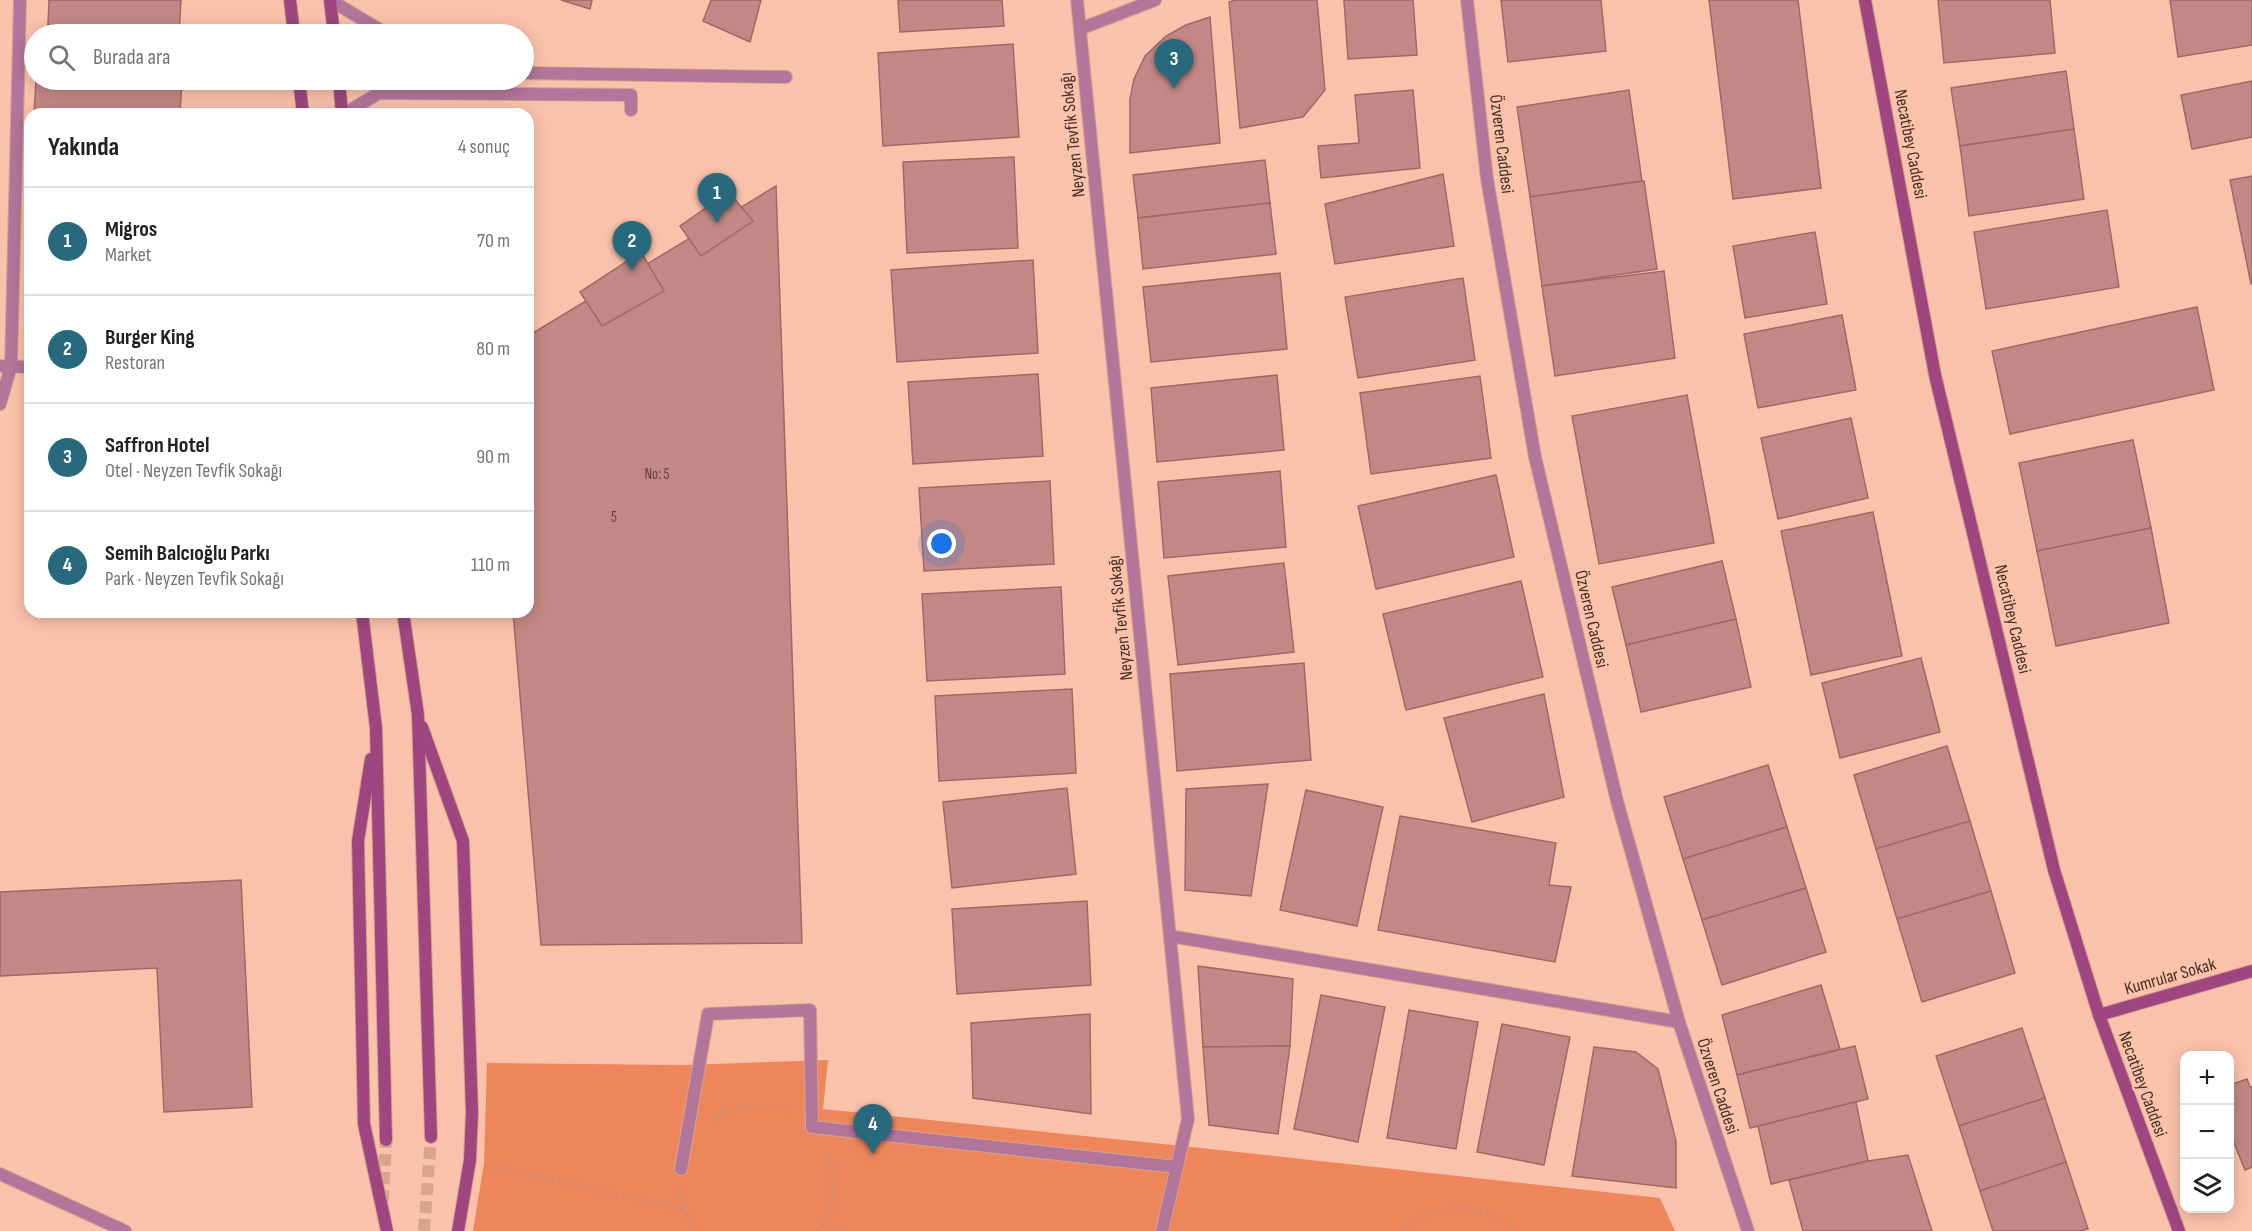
<!DOCTYPE html>
<html lang="tr">
<meta charset="utf-8">
<style>
body{margin:0;font-family:"Sofia Sans Condensed",sans-serif;background:#f2f2f2;color:#222}
.controls{position:absolute;right:18px;bottom:18px;display:grid;overflow:hidden;border-radius:12px;box-shadow:0 3px 15px #0003}
.controls button{width:54px;height:54px;display:grid;place-items:center;padding:0;border:0;border-bottom:2px solid #e0e0e0;background:#fff;color:#222;font:30px sans-serif}
.you{position:absolute;left:942px;top:544px;width:21px;height:21px;margin:-15px;border:4px solid #fff;border-radius:50%;background:#1a73e8;box-shadow:0 0 0 9px #1a73e833}
.badge{display:grid;place-items:center;width:39px;height:39px;border-radius:50%;background:#29697e;color:#fff;font-size:20px;font-weight:700}
.pin{position:absolute;translate:-50% -50px;filter:drop-shadow(0 2px 3px #0008)}
.pin::after{content:'';position:absolute;top:32px;width:21px;height:18px;background:inherit;clip-path:polygon(0 0,100% 0,50% 100%)}
.list{margin:0;padding:0;list-style:none}
h2{display:flex;justify-content:space-between;align-items:center;height:78px;margin:0;padding:0 24px;font-size:26px}
h2 small{font-size:20px;font-weight:400;color:#767676}
.list li{display:grid;grid-template-columns:39px 1fr auto;gap:18px;align-items:center;box-sizing:border-box;height:108px;padding:0 24px;border-top:2px solid #e0e0e0}
.list b{display:block;font-size:22px;white-space:nowrap}
.list p{margin:0;font-size:20px;white-space:nowrap;color:#767676}
.list em{font-size:20px;font-style:normal;color:#767676}
.icon{flex:none;width:33px;height:33px;fill:none;stroke:currentColor;stroke-width:2;stroke-linecap:round;stroke-linejoin:round}
.map{position:relative;flex:none;width:2252px;height:1231px;overflow:hidden}
.search{position:absolute;background:#fff;box-shadow:0 3px 15px #0003;left:24px;top:24px;width:510px;height:66px;display:flex;align-items:center;gap:15px;box-sizing:border-box;padding:0 21px;border-radius:33px;color:#767676;font-size:22px}
.panel{position:absolute;background:#fff;box-shadow:0 3px 15px #0003;left:24px;top:108px;width:510px;height:510px;border-radius:18px}
.map>svg:first-child{display:block}
.green{fill:#ee865b}
.building{fill:#c38885;stroke:#a06866;stroke-width:1.5}
.lines{fill:none;stroke-linecap:round;stroke-linejoin:round}
.secondary-tunnel{stroke:#d7a590;stroke-width:12;stroke-dasharray:12 6;stroke-linecap:butt}
.lane-casing{stroke:#d3a28e;stroke-width:14}
.street-casing{stroke:#d3a28e;stroke-width:14}
.secondary-casing{stroke:#d3a28e;stroke-width:14}
.path{stroke:#bd8f7d;stroke-width:4;stroke-dasharray:1.5 4.5;stroke-linecap:butt}
.lane{stroke:#b3769b;stroke-width:12}
.street{stroke:#b3769b;stroke-width:12}
.secondary{stroke:#9f4680;stroke-width:12}
.labels{text-anchor:middle;stroke-width:5;stroke-linejoin:round;paint-order:stroke}
.number-label{font-size:15px;fill:#65453e}
.street-label{font-size:18px;fill:#462f26;stroke:#fbc2ab}
</style>
<div class="map">
<svg width="2252" height="1231" viewBox="0 0 2252 1231">
<rect width="100%" height="100%" fill="#fbc2ab"/>
<path class="green" d="M828,1060L823,1109L1182,1146L1660,1198L1675,1231H473L484,1163L487,1063L684,1065Z"/>
<g class="building">
<path d="M49,0H181L179,34L48,25Z"/>
<path d="M561,0H592L590,9Z"/>
<path d="M711,0H761L750,42L703,21Z"/>
<path d="M898,0H1002L1004,26L900,32Z"/>
<path d="M1235,0H1317L1325,90L1303,117L1240,128L1229,2Z"/>
<path d="M1344,0H1413L1417,55L1348,59Z"/>
<path d="M1501,0H1601L1606,51L1508,62Z"/>
<path d="M1709,0H1798L1821,188L1733,199Z"/>
<path d="M1938,0H2050L2055,53L1944,63Z"/>
<path d="M2170,0H2252V45L2178,57Z"/>
<path d="M1210,17L1220,143L1130,153V99L1134,79L1145,56L1166,36L1186,25Z"/>
<path d="M1013,44L1019,137L883,146L878,53Z"/>
<path d="M2066,71L2074,129L1960,146L1951,88Z"/>
<path d="M36,80H182L180,114H34Z"/>
<path d="M2252,81V137L2192,149L2181,95Z"/>
<path d="M1413,90L1420,168L1321,178L1318,146L1359,143L1355,95Z"/>
<path d="M1629,90L1642,181L1530,197L1517,107Z"/>
<path d="M2074,129L2084,199L1969,216L1960,146Z"/>
<path d="M1014,157L1018,248L907,253L903,162Z"/>
<path d="M1265,160L1270,203L1138,218L1133,175Z"/>
<path d="M1443,174L1454,246L1335,264L1325,204Z"/>
<path d="M2252,176V284H2251L2230,180Z"/>
<path d="M1644,181L1657,269L1542,286L1530,197Z"/>
<path d="M776,186L802,943L541,945L513,612H528V336Z"/>
<path d="M729,192L753,221L701,256L680,226Z"/>
<path d="M1270,203L1276,254L1143,269L1138,218Z"/>
<path d="M2107,210L2119,287L1986,309L1974,232Z"/>
<path d="M1815,232L1827,304L1745,318L1733,246Z"/>
<path d="M641,252L664,291L602,326L580,292Z"/>
<path d="M1033,260L1038,353L897,362L891,270Z"/>
<path d="M1664,271L1675,358L1555,376L1542,286Z"/>
<path d="M1280,273L1287,349L1151,362L1143,287Z"/>
<path d="M1463,278L1475,360L1358,378L1345,297Z"/>
<path d="M2197,307L2214,390L2010,434L1992,351Z"/>
<path d="M1842,315L1856,390L1758,408L1744,334Z"/>
<path d="M1038,374L1043,456L913,464L908,382Z"/>
<path d="M1277,375L1284,450L1157,462L1151,388Z"/>
<path d="M1480,376L1491,458L1371,474L1360,393Z"/>
<path d="M1687,395L1714,543L1599,564L1572,416Z"/>
<path d="M1851,418L1868,498L1778,519L1761,438Z"/>
<path d="M2133,440L2151,528L2037,551L2019,463Z"/>
<path d="M1280,471L1286,547L1164,558L1158,482Z"/>
<path d="M1496,475L1514,557L1376,589L1358,506Z"/>
<path d="M1050,481L1054,564L924,571L919,488Z"/>
<path d="M1873,512L1902,656L1811,675L1781,531Z"/>
<path d="M2151,528L2169,623L2056,646L2037,551Z"/>
<path d="M1722,561L1736,619L1626,645L1612,587Z"/>
<path d="M1284,563L1294,652L1178,665L1168,576Z"/>
<path d="M1521,581L1543,677L1406,710L1383,614Z"/>
<path d="M1061,587L1065,674L927,681L922,594Z"/>
<path d="M1736,619L1751,687L1641,712L1626,645Z"/>
<path d="M1921,658L1940,732L1840,758L1822,683Z"/>
<path d="M1304,663L1311,760L1177,771L1170,674Z"/>
<path d="M1072,689L1076,773L939,781L935,696Z"/>
<path d="M1544,694L1564,797L1472,822L1444,718Z"/>
<path d="M1947,746L1970,821L1876,849L1854,775Z"/>
<path d="M1768,765L1787,827L1683,859L1664,797Z"/>
<path d="M1268,784L1251,896L1185,890L1186,789Z"/>
<path d="M1067,788L1076,874L952,888L943,802Z"/>
<path d="M1306,790L1383,807L1357,926L1280,910Z"/>
<path d="M1400,816L1556,843L1549,885L1571,887L1555,962L1378,930Z"/>
<path d="M1970,821L1991,891L1897,919L1876,849Z"/>
<path d="M1787,827L1806,888L1702,920L1683,859Z"/>
<path d="M241,880L252,1107L164,1112L157,968L0,976V892Z"/>
<path d="M1806,888L1826,952L1722,985L1702,920Z"/>
<path d="M1991,891L2015,973L1922,1002L1897,919Z"/>
<path d="M1087,901L1091,985L957,994L952,909Z"/>
<path d="M1198,966L1293,979L1290,1046L1203,1047Z"/>
<path d="M1821,985L1840,1049L1737,1075L1722,1015Z"/>
<path d="M1321,995L1385,1007L1358,1142L1294,1129Z"/>
<path d="M1409,1010L1478,1022L1456,1149L1387,1138Z"/>
<path d="M1090,1014L1091,1114L973,1098L971,1023Z"/>
<path d="M1502,1024L1570,1037L1544,1165L1477,1152Z"/>
<path d="M2022,1028L2045,1098L1959,1126L1936,1056Z"/>
<path d="M1290,1046L1278,1134L1209,1125L1203,1047Z"/>
<path d="M1855,1046L1868,1099L1750,1128L1737,1075Z"/>
<path d="M1594,1047L1636,1052L1658,1069L1676,1141V1188L1572,1176Z"/>
<path d="M2247,1079L2250,1087H2252V1167L2245,1170L2230,1133V1085Z"/>
<path d="M2045,1098L2066,1162L1980,1191L1959,1126Z"/>
<path d="M1856,1102L1868,1161L1771,1184L1758,1126Z"/>
<path d="M1908,1155L1932,1231H1803L1789,1180L1868,1161Z"/>
<path d="M2066,1162L2088,1229L2080,1231H1993L1980,1191Z"/>
</g>
<g class="lines">
<g class="secondary-tunnel">
<path d="M383,1202L386,1140"/>
<path d="M424,1231L431,1137"/>
</g>
<g class="lane-casing">
<g id="lane">
<path d="M344,114L379,93L631,95V110"/>
<path d="M0,404L11,366"/>
<path d="M0,1174L125,1231"/>
</g>
</g>
<g class="street-casing">
<g id="street">
<path d="M330,0L387,34"/>
<path d="M1077,0L1188,1119L1162,1231"/>
<path d="M1467,0L1487,179L1535,457L1617,801L1679,1022L1748,1231"/>
<path d="M1080,29L1155,0"/>
<path d="M524,73L786,77"/>
<path d="M0,366L30,367"/>
<path d="M11,366L20,0"/>
<path d="M1170,936L1679,1022"/>
<path d="M681,1169L708,1014L810,1010L812,1127L1177,1167"/>
</g>
</g>
<g class="secondary-casing">
<g id="secondary">
<path d="M290,0L294,34"/>
<path d="M330,0L334,34"/>
<path d="M1865,0L1935,375L2054,870L2099,1015L2179,1231"/>
<path d="M299,80L303,114"/>
<path d="M339,80L342,114"/>
<path d="M362,612L376,728L386,1140"/>
<path d="M403,612L418,715L431,1137"/>
<path d="M422,727L463,841L472,1112L470,1160L458,1231"/>
<path d="M371,759L358,841L364,1124L387,1231"/>
<path d="M2099,1015L2252,971"/>
</g>
</g>
<g class="path">
<path d="M716,1119C738,1103 764,1105 789,1112"/>
<path d="M494,1166L684,1210"/>
<path d="M680,1191L684,1210L695,1231"/>
<path d="M824,1225L846,1231"/>
<path d="M818,1231C838,1209 836,1179 828,1153"/>
<path d="M1402,1231C1425,1209 1467,1202 1496,1218C1503,1221 1509,1227 1516,1231"/>
</g>
<use href="#lane" class="lane"/>
<use href="#street" class="street"/>
<use href="#secondary" class="secondary"/>
</g>
<g class="labels">
<g class="number-label">
<text x="657" y="479">No: 5</text>
<text x="614" y="522">5</text>
</g>
<g class="street-label">
<text transform="translate(1072 135) rotate(-96)" y="6">Neyzen Tevfik Sokağı</text>
<text transform="translate(1502 144) rotate(83)" y="6">Özveren Caddesi</text>
<text transform="translate(1911 144) rotate(79)" y="6">Necatibey Caddesi</text>
<text transform="translate(1120 618) rotate(-96)" y="6">Neyzen Tevfik Sokağı</text>
<text transform="translate(1592 619) rotate(77)" y="6">Özveren Caddesi</text>
<text transform="translate(2013 619) rotate(77)" y="6">Necatibey Caddesi</text>
<text transform="translate(2170 976) rotate(-16)" y="6">Kumrular Sokak</text>
<text transform="translate(2143 1084) rotate(70)" y="6">Necatibey Caddesi</text>
<text transform="translate(1718 1086) rotate(72)" y="6">Özveren Caddesi</text>
</g>
</g>
</svg>
<div class="controls">
<button>+</button>
<button>−</button>
<button><svg class="icon" aria-label="layers" viewBox="0 0 24 24"><path d="M12 4l9 5-9 5-9-5zM3 14l9 5 9-5"/></svg></button>
</div>
<div class="you"></div>
<div class="pin badge" style="left:717px;top:223px">1</div>
<div class="pin badge" style="left:632px;top:271px">2</div>
<div class="pin badge" style="left:1174px;top:89px">3</div>
<div class="pin badge" style="left:873px;top:1154px">4</div>
<div class="search"><svg class="icon" aria-label="search" viewBox="0 0 24 24"><circle cx="10" cy="10" r="6"/><path d="M15 15l6 6"/></svg>Burada ara</div>
<section class="panel">
<h2>Yakında<small>4 sonuç</small></h2>
<ul class="list">
<li><span class="badge">1</span><div><b>Migros</b><p>Market</p></div><em>70 m</em></li>
<li><span class="badge">2</span><div><b>Burger King</b><p>Restoran</p></div><em>80 m</em></li>
<li><span class="badge">3</span><div><b>Saffron Hotel</b><p>Otel · Neyzen Tevfik Sokağı</p></div><em>90 m</em></li>
<li><span class="badge">4</span><div><b>Semih Balcıoğlu Parkı</b><p>Park · Neyzen Tevfik Sokağı</p></div><em>110 m</em></li>
</ul>
</section>
</div>
